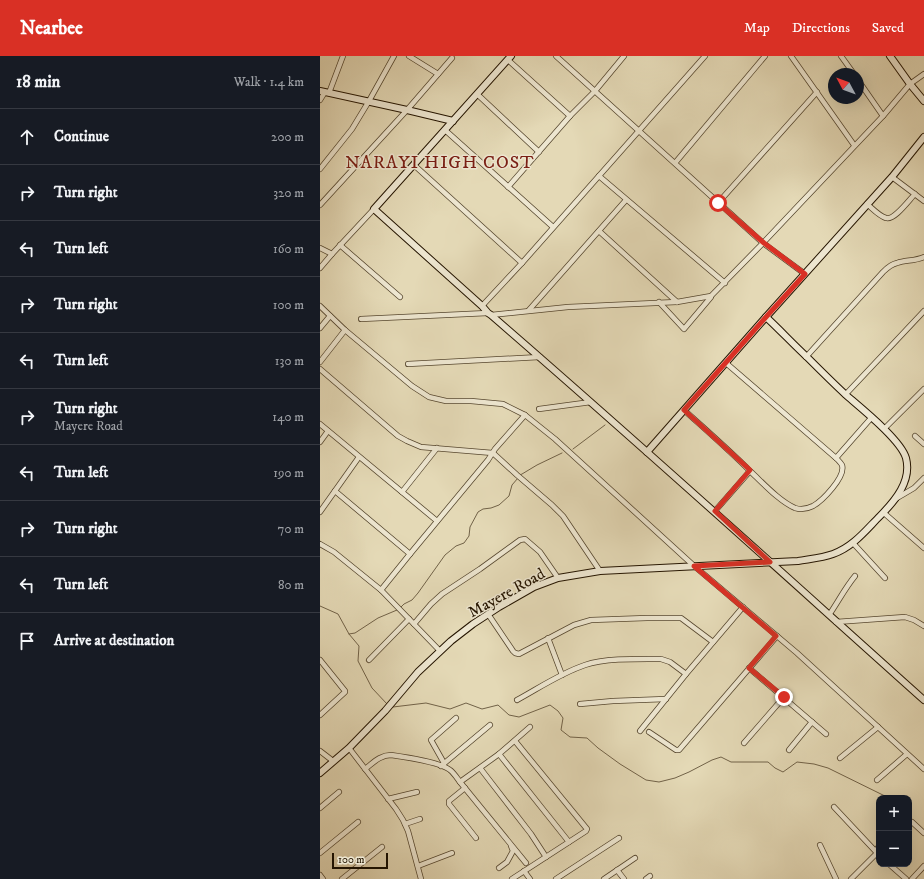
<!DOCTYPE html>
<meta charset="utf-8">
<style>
body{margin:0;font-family:"IM FELL DW Pica",serif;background:#20242c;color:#f1f3f6}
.controls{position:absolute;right:12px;bottom:12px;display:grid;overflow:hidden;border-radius:8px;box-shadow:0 4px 16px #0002}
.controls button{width:36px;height:36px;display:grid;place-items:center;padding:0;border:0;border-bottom:1px solid #363941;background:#171b24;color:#f1f3f6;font:20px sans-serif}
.compass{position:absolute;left:508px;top:12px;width:36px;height:36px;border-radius:50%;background:#171b24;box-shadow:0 4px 16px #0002;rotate:311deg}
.scale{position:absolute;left:12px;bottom:10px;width:56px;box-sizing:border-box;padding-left:4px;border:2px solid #251501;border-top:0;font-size:11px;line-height:14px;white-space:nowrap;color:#251501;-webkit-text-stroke:3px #ede6d0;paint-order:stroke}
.stop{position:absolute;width:12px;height:12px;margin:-9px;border:3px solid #d93025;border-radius:50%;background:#fff}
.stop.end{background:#d93025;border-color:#fff;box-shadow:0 1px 4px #0008}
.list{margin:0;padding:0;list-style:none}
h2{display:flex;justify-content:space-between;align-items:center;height:52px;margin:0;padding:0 16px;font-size:17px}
h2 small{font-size:13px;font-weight:400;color:#9ea1a6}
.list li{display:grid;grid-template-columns:26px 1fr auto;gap:12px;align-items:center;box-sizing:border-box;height:56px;padding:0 16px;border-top:1px solid #363941}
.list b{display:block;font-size:15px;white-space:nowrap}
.list p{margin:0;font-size:13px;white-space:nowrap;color:#9ea1a6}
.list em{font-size:13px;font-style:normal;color:#9ea1a6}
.icon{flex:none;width:22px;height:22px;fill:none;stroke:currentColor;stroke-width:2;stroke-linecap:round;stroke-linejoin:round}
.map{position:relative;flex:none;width:604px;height:823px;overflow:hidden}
header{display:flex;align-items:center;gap:24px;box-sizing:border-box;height:56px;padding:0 20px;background:#d93025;color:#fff}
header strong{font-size:19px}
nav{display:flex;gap:22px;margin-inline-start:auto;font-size:14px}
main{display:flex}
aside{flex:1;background:#171b24}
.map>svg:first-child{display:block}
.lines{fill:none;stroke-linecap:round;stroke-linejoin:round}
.stream{stroke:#716248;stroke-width:1}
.street-casing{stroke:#55462e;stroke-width:6}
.secondary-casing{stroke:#251501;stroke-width:8}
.street{stroke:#ede6d0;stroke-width:4.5}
.secondary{stroke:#ede6d0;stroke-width:6}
.route{stroke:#d93025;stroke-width:5}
.labels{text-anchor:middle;stroke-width:3;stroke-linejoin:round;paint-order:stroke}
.street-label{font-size:16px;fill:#251501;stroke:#ede6d0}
.quarter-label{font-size:18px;letter-spacing:1px;fill:#7a1f14;stroke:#ede6d0}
</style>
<header>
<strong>Nearbee</strong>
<nav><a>Map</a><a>Directions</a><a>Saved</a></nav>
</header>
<main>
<aside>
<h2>18 min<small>Walk · 1.4 km</small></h2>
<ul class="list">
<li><svg class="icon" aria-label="ahead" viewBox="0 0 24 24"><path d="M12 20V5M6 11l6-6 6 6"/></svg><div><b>Continue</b></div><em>200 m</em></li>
<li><svg class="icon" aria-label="right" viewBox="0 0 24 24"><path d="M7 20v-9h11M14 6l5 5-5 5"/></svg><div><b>Turn right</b></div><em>320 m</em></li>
<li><svg class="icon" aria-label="left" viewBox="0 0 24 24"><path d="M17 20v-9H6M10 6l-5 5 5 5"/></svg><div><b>Turn left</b></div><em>160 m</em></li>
<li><svg class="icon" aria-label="right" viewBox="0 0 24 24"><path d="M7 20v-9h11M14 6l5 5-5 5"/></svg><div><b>Turn right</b></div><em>100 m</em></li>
<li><svg class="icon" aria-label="left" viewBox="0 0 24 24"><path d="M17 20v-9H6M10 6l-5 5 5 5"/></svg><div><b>Turn left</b></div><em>130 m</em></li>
<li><svg class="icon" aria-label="right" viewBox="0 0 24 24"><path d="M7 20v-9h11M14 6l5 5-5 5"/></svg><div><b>Turn right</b><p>Mayere Road</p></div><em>140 m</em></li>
<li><svg class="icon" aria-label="left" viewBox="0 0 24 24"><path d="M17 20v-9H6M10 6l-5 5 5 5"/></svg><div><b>Turn left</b></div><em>190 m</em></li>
<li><svg class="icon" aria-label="right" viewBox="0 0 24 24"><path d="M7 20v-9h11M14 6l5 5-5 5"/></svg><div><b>Turn right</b></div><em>70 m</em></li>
<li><svg class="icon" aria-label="left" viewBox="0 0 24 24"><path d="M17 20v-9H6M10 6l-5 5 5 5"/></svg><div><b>Turn left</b></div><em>80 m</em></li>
<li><svg class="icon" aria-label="arrive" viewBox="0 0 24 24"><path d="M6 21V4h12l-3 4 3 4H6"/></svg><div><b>Arrive at destination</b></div></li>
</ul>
</aside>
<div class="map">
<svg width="604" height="823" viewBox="0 0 604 823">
<rect width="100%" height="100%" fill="#e4d9b6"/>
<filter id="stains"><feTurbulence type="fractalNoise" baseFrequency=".005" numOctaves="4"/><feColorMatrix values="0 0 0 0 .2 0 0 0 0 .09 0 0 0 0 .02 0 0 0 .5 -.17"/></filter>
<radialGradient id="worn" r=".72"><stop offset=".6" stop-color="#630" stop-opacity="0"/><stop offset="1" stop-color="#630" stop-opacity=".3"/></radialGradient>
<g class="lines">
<g class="stream">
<path d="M253,393L285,369"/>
<path d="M200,419L202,418L217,409L242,397"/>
<path d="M0,550L18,558L29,578L39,590L38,605L52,632L67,648"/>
<path d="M80,552L84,548L92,544L98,537L125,499L136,490L144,487L149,480L150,471L158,456L163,453L171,452L179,449L189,440L192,429L198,422"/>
<path d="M29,578L35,577L58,562L77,554"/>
<path d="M73,651L106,647L130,653L146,647L162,653L178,649L189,659L199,661L230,649L238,655L243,662L241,674L250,681L267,682L278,692L300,708L326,724L339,726L355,722L369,716L392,704L401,701L411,706H448L455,712L463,716L477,706L494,708L508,712L569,742"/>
</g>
<g class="street-casing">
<g id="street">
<path d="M89,0L118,18"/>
<path d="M236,0L443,187L485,218"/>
<path d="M471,0L534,89"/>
<path d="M521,0L534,18"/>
<path d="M188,4L250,60"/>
<path d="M538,24L563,60"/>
<path d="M9,37L23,0"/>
<path d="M157,38L219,96"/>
<path d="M0,44L5,36"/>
<path d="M125,74L233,171"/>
<path d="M355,107L445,0"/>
<path d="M94,109L202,207"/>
<path d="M0,113L32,73L49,45L74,0"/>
<path d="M279,120L405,227"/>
<path d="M572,121L604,145"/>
<path d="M188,131L250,60L275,35L304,0"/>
<path d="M398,147L497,36"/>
<path d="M547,148C553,153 559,160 566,162C574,165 589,144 595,138"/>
<path d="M0,149L87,54L132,2"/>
<path d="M279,175L357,246"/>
<path d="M20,189L80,241"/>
<path d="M0,192L12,198"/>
<path d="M0,212L12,198L54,153"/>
<path d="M339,246L364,273L391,241"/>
<path d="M0,250L25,274L92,330L109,341L126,345H151L183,348L205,359L235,383L373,509L477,597L604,713"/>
<path d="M162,250L202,207L385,0"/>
<path d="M209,254L306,144"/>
<path d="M171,259L248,251L357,246L391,240L443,187L563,60L590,28L604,18"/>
<path d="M41,263L168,257"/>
<path d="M0,272L10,260"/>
<path d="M486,301L563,216C567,212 572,208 577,207C586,204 595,205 604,201"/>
<path d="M0,306L25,274"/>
<path d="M88,308L220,301"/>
<path d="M0,313L78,380L87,385L101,391L173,397L197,419L232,449L243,460L280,515"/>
<path d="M526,338L604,255"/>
<path d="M219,353L271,346"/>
<path d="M364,354C386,374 409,394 430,415C443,427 459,445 475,452C481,454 487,453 493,450C502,445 526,421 522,409C521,407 518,404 516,402L406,307"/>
<path d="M0,368L117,465"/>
<path d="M564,373L604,333"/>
<path d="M595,380L604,388"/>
<path d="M0,386L8,375"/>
<path d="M516,402L552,361"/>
<path d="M15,435L90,498"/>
<path d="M82,436L117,392"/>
<path d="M577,442L594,432L604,422"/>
<path d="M395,455L430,415"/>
<path d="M0,456L39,401"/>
<path d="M564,457L604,492"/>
<path d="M533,487L565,522"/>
<path d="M0,488L14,496L61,534L120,595"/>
<path d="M61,534L90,498L168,404L175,393L205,359"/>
<path d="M168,558L193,595L195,597L199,598L254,569L271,564L327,562H361L393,586"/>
<path d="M509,559C518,546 525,532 535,520"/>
<path d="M516,566L585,561L594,564L604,570"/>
<path d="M94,568L111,548L122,538L160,513L200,484L205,483L220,496L238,522"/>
<path d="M228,582L242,619"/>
<path d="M0,604L25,635V636L0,659"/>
<path d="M49,604L89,563"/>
<path d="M429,612L506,678"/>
<path d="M197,644C219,632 241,617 265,609C286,602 319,603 341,603L350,606L366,618"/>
<path d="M260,648L293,645L346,643"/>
<path d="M320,675L366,618L423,551"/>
<path d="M329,676L356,694H359L457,580"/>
<path d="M424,687L464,641"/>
<path d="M29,692L76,753L83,764L88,775L101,823"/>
<path d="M469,694L492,666"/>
<path d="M0,695L13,705"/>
<path d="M179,698L249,786"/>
<path d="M520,702L558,671"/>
<path d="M124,707L111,684L136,662"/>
<path d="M121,710L170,669"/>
<path d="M160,712L211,778L226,801"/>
<path d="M45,713C53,707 60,699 71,699C85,701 120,706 130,714C134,717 137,722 140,726L179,698L210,671"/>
<path d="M557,724L587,698"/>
<path d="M140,726L206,807"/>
<path d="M145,732L129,745V748L156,782"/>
<path d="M68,743L97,736"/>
<path d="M514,751L559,799"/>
<path d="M0,752L19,736"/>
<path d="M592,766L604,777"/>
<path d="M85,768L100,763"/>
<path d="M500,789L516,823"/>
<path d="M556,795L559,790"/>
<path d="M0,797L38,766"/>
<path d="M569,808L586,823"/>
<path d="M98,810L132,797"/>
<path d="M179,812L187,806L193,795L191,790"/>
<path d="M297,814L304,823"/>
<path d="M204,815L210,823"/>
<path d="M0,819L3,823"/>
<path d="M22,823L62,791"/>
<path d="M192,823L266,775L267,773L195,685"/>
<path d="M236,823L299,782"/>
<path d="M284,823L315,802"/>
<path d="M326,823L330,820"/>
<path d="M531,823L557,797"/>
<path d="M592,823L604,810"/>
</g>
</g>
<g class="secondary-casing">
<g id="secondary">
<path d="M191,0L54,153L162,250L168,257L171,259C317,385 460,515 604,644"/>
<path d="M570,0L590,28L604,45"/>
<path d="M0,35L87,54L133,65"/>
<path d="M327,396L446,261L572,121L604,81"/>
<path d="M0,717L29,692L65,655L98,616L131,585L153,568L179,551L214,531L238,522L280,515L478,505C489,503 502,502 513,498C533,491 546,474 560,460C575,445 592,425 586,402C581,384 541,352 526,339C513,327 500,314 487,301C473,288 460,274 446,261"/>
</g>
</g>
<use href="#street" class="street"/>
<use href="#secondary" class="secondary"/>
</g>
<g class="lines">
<path class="route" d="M398,147L444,187L485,218L446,261L364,354L430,414L395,455L450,506L374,510L456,580L429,612L464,641"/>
</g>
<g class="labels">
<g class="street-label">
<text transform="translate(186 536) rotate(-29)" y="6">Mayere Road</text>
</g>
<g class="quarter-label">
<text x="120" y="112">NARAYI HIGH COST</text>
</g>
</g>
<rect width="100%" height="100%" filter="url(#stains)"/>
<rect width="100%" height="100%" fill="url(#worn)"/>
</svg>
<div class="controls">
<button>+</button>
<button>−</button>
</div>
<svg class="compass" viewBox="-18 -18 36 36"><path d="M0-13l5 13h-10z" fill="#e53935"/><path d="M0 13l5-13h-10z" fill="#9ea1a6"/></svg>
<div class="scale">100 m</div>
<div class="stop" style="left:398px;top:147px"></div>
<div class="stop end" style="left:464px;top:641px"></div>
</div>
</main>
